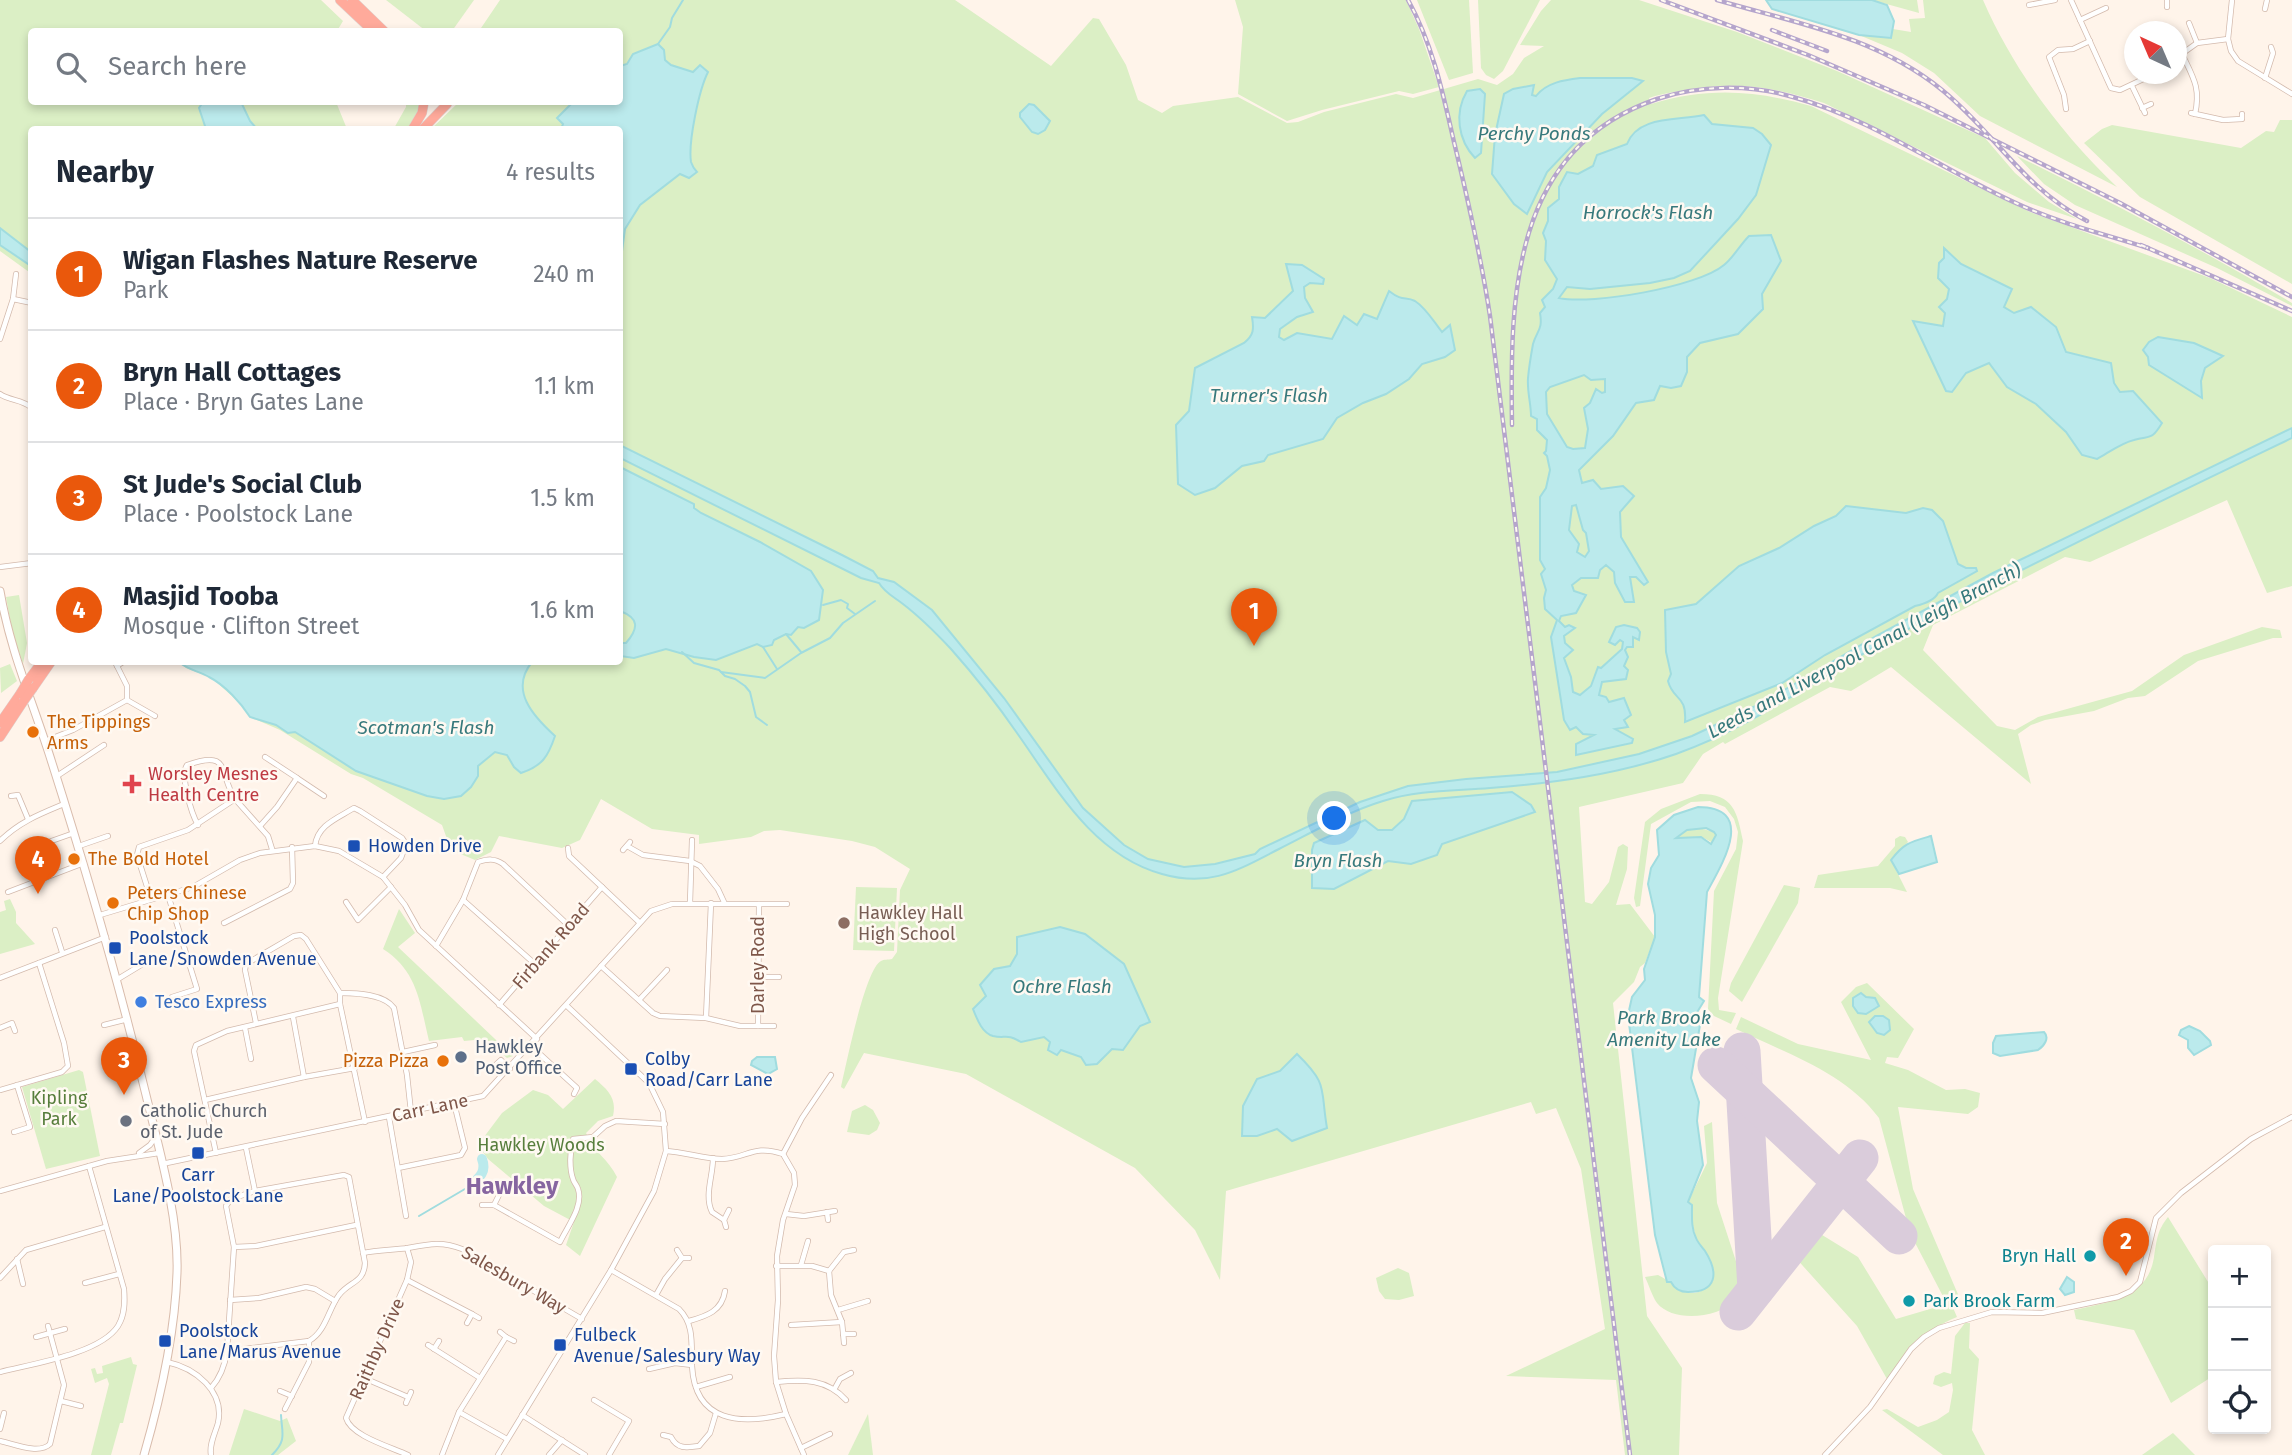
<!DOCTYPE html>
<meta charset="utf-8">
<style>
body{margin:0;font-family:"Fira Sans",sans-serif;background:#f2f2f3;color:#1f2937}
.controls{position:absolute;right:21px;bottom:21px;display:grid;overflow:hidden;border-radius:7px;box-shadow:0 4px 10px #0003}
.controls button{width:63px;height:63px;display:grid;place-items:center;padding:0;border:0;border-bottom:2px solid #e0e1e3;background:#fff;color:#1f2937;font:35px sans-serif}
.compass{position:absolute;left:2124px;top:21px;width:63px;height:63px;border-radius:50%;background:#fff;box-shadow:0 4px 10px #0003;rotate:316deg}
.you{position:absolute;left:1335px;top:819px;width:24px;height:24px;margin:-18px;border:5px solid #fff;border-radius:50%;background:#1a73e8;box-shadow:0 0 0 10px #1a73e833}
.badge{display:grid;place-items:center;width:46px;height:46px;border-radius:50%;background:#ea580c;color:#fff;font-size:23px;font-weight:700}
.pin{position:absolute;translate:-50% -58px;filter:drop-shadow(0 2px 4px #0008)}
.pin::after{content:'';position:absolute;top:37px;width:24px;height:21px;background:inherit;clip-path:polygon(0 0,100% 0,50% 100%)}
.list{margin:0;padding:0;list-style:none}
h2{display:flex;justify-content:space-between;align-items:center;height:91px;margin:0;padding:0 28px;font-size:30px}
h2 small{font-size:23px;font-weight:400;color:#747a83}
.list li{display:grid;grid-template-columns:46px 1fr auto;gap:21px;align-items:center;box-sizing:border-box;height:112px;padding:0 28px;border-top:2px solid #e0e1e3}
.list b{display:block;font-size:26px;white-space:nowrap}
.list p{margin:0;font-size:23px;white-space:nowrap;color:#747a83}
.list em{font-size:23px;font-style:normal;color:#747a83}
.icon{flex:none;width:38px;height:38px;fill:none;stroke:currentColor;stroke-width:2;stroke-linecap:round;stroke-linejoin:round}
.map{position:relative;flex:none;width:2292px;height:1455px;overflow:hidden}
.search{position:absolute;background:#fff;box-shadow:0 4px 10px #0003;left:28px;top:28px;width:595px;height:77px;display:flex;align-items:center;gap:18px;box-sizing:border-box;padding:0 24px;border-radius:7px;color:#747a83;font-size:26px}
.panel{position:absolute;background:#fff;box-shadow:0 4px 10px #0003;left:28px;top:126px;width:595px;height:539px;border-radius:7px}
.map>svg:first-child{display:block}
.green{fill:#dbefc5}
.water{fill:#bbeaec;stroke:#a0dcdf;stroke-width:2;fill-rule:evenodd}
.lines{fill:none;stroke-linecap:round;stroke-linejoin:round}
.stream{stroke:#a0dcdf;stroke-width:2}
.river{stroke:#bbeaec;stroke-width:10}
.runway{stroke:#daccdb;stroke-width:37}
.street-casing{stroke:#d3baad;stroke-width:6}
.secondary-casing{stroke:#d9bcac;stroke-width:9}
.highway-casing{stroke:#ddd3d0;stroke-width:10}
.street{stroke:#fff;stroke-width:4.5}
.secondary{stroke:#fff;stroke-width:7}
.highway{stroke:#ffaa9b;stroke-width:9}
.rail-casing{stroke:#b5a5cc;stroke-width:4.5}
.rail{stroke:#fff9f2;stroke-width:2;stroke-dasharray:5;stroke-linecap:butt}
.highway-bridge-casing{stroke:#ddd3d0;stroke-width:10;stroke-linecap:butt}
.highway-bridge{stroke:#ffaa9b;stroke-width:9}
.food-dot{fill:#e8710a;stroke:#fff9f2;stroke-width:2.5}
.health-dot{fill:#e0444e;stroke:#fff9f2;stroke-width:2.5}
.transit-dot{fill:#1a4fb4;stroke:#fff9f2;stroke-width:2.5}
.education-dot{fill:#8d6e63;stroke:#fff9f2;stroke-width:2.5}
.shop-dot{fill:#3f7fe0;stroke:#fff9f2;stroke-width:2.5}
.service-dot{fill:#5c6f8a;stroke:#fff9f2;stroke-width:2.5}
.worship-dot{fill:#6b7280;stroke:#fff9f2;stroke-width:2.5}
.culture-dot{fill:#0f9aa8;stroke:#fff9f2;stroke-width:2.5}
.labels{text-anchor:middle;stroke-width:5;stroke-linejoin:round;paint-order:stroke}
.food-label{font-size:18px;fill:#c56008;stroke:#fff9f2;text-anchor:start}
.health-label{font-size:18px;fill:#be3a42;stroke:#fff9f2;text-anchor:start}
.transit-label{font-size:18px;fill:#164399;stroke:#fff9f2;text-anchor:start}
.education-label{font-size:18px;fill:#785e54;stroke:#fff9f2;text-anchor:start}
.street-label{font-size:18px;fill:#7e5649;stroke:#fff9f2}
.shop-label{font-size:18px;fill:#366cbe;stroke:#fff9f2;text-anchor:start}
.service-label{font-size:18px;fill:#4e5e75;stroke:#fff9f2;text-anchor:start}
.park-label{font-size:18px;fill:#577e3c;stroke:#fff9f2}
.worship-label{font-size:18px;fill:#5b616d;stroke:#fff9f2;text-anchor:start}
.culture-label{font-size:18px;fill:#0d838f;stroke:#fff9f2;text-anchor:end}
.water-label{font-size:19px;font-style:italic;fill:#37797c;stroke:#fff9f2}
.district-label{font-size:24px;font-weight:bold;fill:#8665a0;stroke:#fff9f2}
</style>
<div class="map">
<svg width="2292" height="1455" viewBox="0 0 2292 1455">
<rect width="100%" height="100%" fill="#fff4ea"/>
<g class="green">
<path d="M0,0H321L343,21L337,31L32,32V102H336L347,129L32,130L31,273L29,272L0,251Z"/>
<path d="M386,0H474L452,31H426Z"/>
<path d="M500,0H955L1051,66L1093,18L1099,19L1126,65L1138,100L1162,113L1173,106L1238,97L1287,123L1298,122L1324,112L1396,94L1413,98L1478,79L1497,85L1513,74L1524,58L1544,46L1520,45L1541,11L1551,0H1639L1737,32L1837,71L1985,138L2015,173L2049,202L2077,219L2027,202L1824,103C1758,82 1723,81 1655,96L1649,98L1651,104C1708,87 1754,90 1811,106L2030,212L2210,278L2292,317V586L2267,593L2227,500L2090,562L2065,557L1933,625L1923,650L1997,726L2015,730L2038,717L2132,691L2184,655L2262,627L2280,630L2282,638H2273L2198,661L2145,696L2128,698L2094,711L2045,720L2031,725L2018,734L2031,784L1891,667L1851,691L1830,687L1725,744L1723,742L1703,754L1683,783L1579,807L1585,902L1592,904L1609,882L1618,847L1623,844L1628,847L1627,869L1616,905L1630,904L1655,937L1645,963L1640,967L1634,982L1613,1003L1647,1316L1682,1368L1679,1455H1625L1616,1380L1506,1376L1605,1329L1581,1169L1556,1108L1536,1114L1531,1102L1226,1191L1220,1280L1195,1230L1135,1168L966,1074L864,1053L844,1089L841,1087C846,1066 865,969 881,961C884,959 888,960 892,959L897,952L900,890L910,869L875,847L852,841L780,830L764,831L751,837L699,844V835L652,829L601,799L580,840L562,848L499,836L491,852L475,860L451,850L442,825L363,778L351,774L280,730L250,717L244,707L212,678L186,668L179,662H620V130L431,129L459,102H620V32L479,31Z"/>
<path d="M1235,0H1406L1419,29L1439,87L1413,94L1399,91L1322,110L1287,121L1238,94L1243,27Z"/>
<path d="M1417,0H1469L1473,73L1449,80Z"/>
<path d="M1478,0H1540L1503,71L1494,79L1486,75L1481,68Z"/>
<path d="M1872,0H1917L1919,13Z"/>
<path d="M1923,0H1983C2014,71 2061,133 2117,187L1980,116L1934,73L1902,53L1859,35L1891,38L1893,29L1911,32L1909,19L1925,18Z"/>
<path d="M406,102H420L415,121L407,129L393,130L406,107Z"/>
<path d="M2280,120H2292V284L2140,197L2084,143L2102,129L2112,125L2241,148L2266,131L2274,132Z"/>
<path d="M2017,156C2111,202 2203,250 2292,303V306L2217,268L2075,205L2044,184Z"/>
<path d="M19,595L27,643L23,664L12,631L6,597Z"/>
<path d="M10,664L17,681L1,693L0,668Z"/>
<path d="M1700,794C1734,794 1737,812 1743,841L1718,998L1719,1010L1736,1013L1731,1024L1714,1016L1708,1009L1714,891L1736,849L1738,832L1734,819L1725,807L1710,801L1691,802L1651,824L1640,906L1636,907L1634,898L1645,822L1661,809Z"/>
<path d="M1699,828L1714,832L1716,835L1713,843L1704,838H1676L1687,830Z"/>
<path d="M1900,836L1905,837L1908,842L1891,860L1907,892L1890,888H1814L1818,875L1878,866L1895,846V839Z"/>
<path d="M1784,885L1800,888L1798,903L1742,1002L1729,991L1731,983Z"/>
<path d="M856,887L897,888L894,951L853,950Z"/>
<path d="M10,899L16,912V923L35,944L0,954V912L6,910L4,901Z"/>
<path d="M399,909L415,933L398,947L513,1056L507,1058L485,1039L464,1041L462,1037L429,1041C420,1004 418,971 383,949Z"/>
<path d="M1867,983L1914,1029L1898,1058L1887,1057L1885,1063L1908,1070L1946,1090L1965,1089L1980,1093L1978,1107L1968,1114L1898,1107L1913,1189L1960,1299L1951,1303L1957,1317C1924,1330 1909,1352 1887,1379L1857,1326L1794,1256L1814,1230L1858,1257L1896,1319L1947,1304L1910,1233L1879,1118C1845,1072 1785,1053 1736,1029L1741,1017L1798,1044L1871,1060L1841,1002L1856,987Z"/>
<path d="M79,1070L83,1072L100,1156L46,1169L22,1087Z"/>
<path d="M595,1079C608,1090 617,1098 613,1116L598,1121L586,1133C593,1151 609,1160 617,1177L580,1256L566,1245L574,1222L544,1206L488,1159L478,1145L502,1113L533,1090L548,1095L563,1109Z"/>
<path d="M865,1105L873,1110L880,1123L877,1130L869,1135L847,1132L852,1111Z"/>
<path d="M1712,1122L1717,1203L1744,1286C1741,1291 1738,1297 1735,1301C1718,1318 1673,1323 1657,1303C1652,1296 1649,1285 1645,1277L1658,1275C1677,1284 1691,1307 1713,1281L1707,1254L1696,1239L1688,1202L1707,1163L1704,1126Z"/>
<path d="M2168,1217L2213,1290V1376L2171,1403L2134,1330L2076,1319L2074,1310C2109,1302 2148,1298 2154,1257C2157,1239 2157,1231 2168,1217Z"/>
<path d="M1398,1268L1409,1273L1414,1296L1399,1300L1385,1299L1379,1291L1376,1278Z"/>
<path d="M1965,1323H1970L1969,1348L1979,1359L1972,1430L1985,1455H1943L1882,1410L1887,1409L1918,1427L1937,1420L1949,1412L1953,1390L1952,1383L1941,1387L1933,1384L1935,1376L1944,1372L1951,1374L1955,1336Z"/>
<path d="M131,1357L133,1364L137,1365L123,1423H120L111,1455H91L109,1384L107,1378L95,1383L91,1369L95,1368L97,1374L103,1373L102,1366Z"/>
<path d="M244,1409L280,1421L287,1418L296,1441L278,1455H229Z"/>
<path d="M868,1414L873,1455H848Z"/>
<path d="M2173,1433L2195,1455H2142Z"/>
</g>
<g class="water">
<path d="M1766,0H1872L1887,5L1894,21L1891,38L1859,35L1772,9Z"/>
<path d="M658,44L664,50L665,60L671,65L693,72L700,65L708,72C699,90 688,142 691,162C692,165 695,170 697,172L689,178L680,174L640,205L625,229L620,266V130L561,129L563,124L557,118L573,102H620V66L627,64L633,54Z"/>
<path d="M1581,78H1632L1643,81L1602,114L1547,172L1527,214L1514,204L1492,174L1495,135L1504,94L1513,89L1534,85L1532,95L1536,96C1547,82 1565,80 1581,78Z"/>
<path d="M1480,89L1485,94L1481,153L1475,158C1458,140 1454,113 1467,91Z"/>
<path d="M203,102H215L217,104H242L250,121L257,129H206L199,108Z"/>
<path d="M1029,104L1034,105L1050,121L1045,130L1038,134L1032,132L1020,117V113Z"/>
<path d="M1704,115L1712,124L1753,128L1762,134L1771,145L1756,195L1738,219L1690,271L1674,278L1650,283L1590,289L1567,287L1559,298C1592,305 1698,287 1724,265C1733,258 1740,245 1749,236L1771,235L1781,261L1762,294L1763,309L1738,334L1700,343L1687,357V372L1681,386L1671,388L1660,386L1654,400L1636,403L1613,436L1579,470L1582,483L1593,480L1601,489L1623,486L1634,496L1620,512L1621,537L1648,582L1644,585L1636,577H1630L1634,602H1625L1615,583L1614,572L1606,565L1600,570L1598,578H1581L1572,585L1574,591L1586,595L1576,613L1561,616L1559,621L1565,627L1569,625L1575,628L1564,636L1565,643L1573,650L1564,658L1571,677L1573,692L1580,695L1591,686L1598,667L1601,668L1622,649L1623,642L1620,640L1615,645L1609,642L1616,627L1624,625L1637,628L1640,632L1639,640L1633,637V647H1627L1625,650L1628,657L1624,666L1628,670L1626,679L1602,682L1599,695L1606,697L1609,702L1624,698L1631,715L1624,720L1628,727L1615,729L1633,739L1632,743L1576,755V744L1594,735L1583,734L1576,727L1570,730L1564,720L1551,637L1557,620L1545,609L1544,598L1546,590L1541,574L1545,569L1540,560V497L1546,488L1550,470L1547,456L1544,453L1546,451L1547,440L1537,430V419L1531,416C1531,403 1527,392 1528,378C1529,367 1531,355 1533,344C1537,330 1543,330 1540,313L1545,307L1542,300L1553,289L1557,279L1545,260L1546,241L1543,233L1548,221V208L1559,199V187L1567,172L1578,174L1593,166L1597,155L1627,144C1638,115 1678,121 1704,115ZM1584,375L1591,380L1605,379V392L1602,393L1596,389L1590,403L1584,408L1588,429L1585,448L1573,449L1567,447L1547,414L1546,392L1550,387ZM1576,505L1583,530L1586,533L1589,551L1585,557L1577,552L1579,544L1569,530L1572,506Z"/>
<path d="M0,228L31,252V266L0,245Z"/>
<path d="M1944,248L1961,264L2012,289L2004,307L2014,313L2031,307L2056,327L2066,352L2111,363L2114,383L2120,392L2133,391L2162,423C2151,441 2151,435 2134,440C2121,443 2108,453 2097,459L2082,455L2066,432L2036,404L2007,387L1989,363L1966,373L1952,392L1946,391L1913,321L1943,326L1945,313L1939,307L1947,299L1949,289L1938,278L1939,263L1944,258Z"/>
<path d="M1286,264L1302,265L1324,279L1323,284L1310,283L1304,287L1305,298L1313,312L1297,317L1280,329L1279,337L1284,340L1297,333L1332,339L1344,316L1357,325L1364,314L1377,319L1389,291C1403,302 1405,296 1415,301C1426,308 1434,322 1442,332L1450,325L1455,350L1445,357L1422,364L1409,379L1386,394L1363,403L1337,418L1323,439L1268,455L1264,461L1242,466L1215,488L1195,495L1178,484L1176,425L1189,411L1195,368L1244,343C1254,335 1254,329 1252,317L1265,318L1293,291Z"/>
<path d="M2158,337L2194,343L2223,356L2205,368L2201,381L2202,398L2149,365L2148,357L2143,350L2149,342Z"/>
<path d="M2292,428V438C2155,504 2019,569 1886,641C1815,679 1753,727 1676,754C1615,775 1553,783 1490,788C1454,791 1418,790 1383,801C1347,812 1313,832 1279,849C1238,870 1210,888 1162,874C1093,855 1056,788 1017,733C997,704 975,676 951,649C936,633 920,617 903,604C894,597 885,593 879,583L861,578L620,458V445L842,555L873,571L878,578L894,582L932,610L1004,698L1083,808L1124,845L1148,859L1184,867L1215,864L1255,854L1260,849L1360,802L1408,786L1466,779L1557,772L1639,754L1692,736L1762,703L1876,636L1993,573Z"/>
<path d="M620,467L694,504V508L701,513L760,542L811,571L823,590L819,620L804,628L798,627L791,635L786,634L774,640L772,645L763,647L757,644L716,660L694,657L666,649L634,658L620,656V643H626C639,628 639,618 620,611Z"/>
<path d="M1846,506L1906,513L1923,508L1932,510L1943,521L1958,564L1966,568H1976L1977,571L1938,593C1934,601 1924,604 1915,606L1825,655L1782,683L1685,722C1687,694 1673,701 1668,681L1671,674L1666,652L1665,610L1696,604L1739,566L1779,548L1814,526L1836,516Z"/>
<path d="M179,662H532C509,690 533,716 555,736C548,757 542,766 521,773L514,767L507,755L495,752L478,766V776L471,787L461,796L444,799L427,796L356,771L295,732L288,733L276,725L250,717C241,703 225,685 209,677C199,671 188,670 179,662Z"/>
<path d="M1512,792L1531,805L1535,812L1442,844L1437,855L1411,864L1388,861L1334,889L1312,888V850L1314,843L1365,820L1378,830H1392L1404,819L1412,801Z"/>
<path d="M1698,807C1758,807 1721,866 1707,892L1699,997L1704,1001L1696,1014L1700,1025L1691,1078L1699,1102L1697,1121L1703,1165L1688,1202L1692,1205C1692,1216 1691,1228 1696,1238C1698,1243 1702,1247 1705,1251C1719,1273 1717,1292 1688,1292C1680,1292 1674,1288 1671,1282H1667L1655,1235L1628,1015L1632,997L1645,980L1644,969L1655,937V915L1648,884L1651,868L1659,855L1657,830L1674,815ZM1706,828L1714,832L1716,835L1711,844L1701,837L1676,838L1687,830Z"/>
<path d="M1931,836L1937,862L1899,874L1891,860C1904,843 1910,842 1931,836Z"/>
<path d="M1060,927L1085,934L1124,964L1150,1022L1140,1026L1123,1050L1112,1049L1097,1064L1086,1065L1081,1057L1061,1050L1057,1055L1048,1050L1050,1042L1044,1037L1021,1042C1006,1033 1006,1039 993,1036C982,1033 977,1019 973,1009L986,996L980,985L994,969L1010,966L1017,954V937Z"/>
<path d="M1861,993L1866,997L1875,998L1879,1006L1866,1014L1858,1013L1853,1006V998Z"/>
<path d="M1875,1016H1883L1889,1020L1890,1030L1884,1035L1877,1033L1869,1022Z"/>
<path d="M2189,1026L2200,1031L2210,1041L2211,1045L2194,1055L2188,1048V1040L2179,1035L2181,1030Z"/>
<path d="M2044,1032C2050,1038 2044,1046 2038,1050L2000,1056L1993,1053V1043L1996,1036Z"/>
<path d="M1297,1054C1329,1085 1320,1088 1327,1128L1292,1141L1277,1129L1257,1136H1242L1243,1106L1257,1079L1280,1071Z"/>
<path d="M757,1057H775L777,1069L768,1074L751,1065L752,1061Z"/>
<path d="M2067,1277L2074,1282V1292L2065,1295L2060,1289Z"/>
</g>
<g class="lines">
<g class="stream">
<path d="M658,44L670,27L672,18L683,0"/>
<path d="M823,605L841,600L848,604L847,608L855,614"/>
<path d="M786,634L801,652"/>
<path d="M763,647L777,669"/>
<path d="M682,652L694,663L719,670L725,676L735,679L745,686L750,692L756,717L767,725"/>
<path d="M721,672L765,678L801,653L830,638L843,623L875,601"/>
<path d="M419,1216L470,1186"/>
<path d="M272,1455C287,1440 282,1434 281,1415"/>
</g>
<path class="river" d="M470,1186C479,1178 487,1172 482,1159"/>
<g class="runway">
<path d="M1742,1051L1756,1289"/>
<path d="M1716,1065L1899,1236"/>
<path d="M1738,1312L1860,1158"/>
</g>
<g class="street-casing">
<g id="street">
<path d="M2071,0L2111,88L2120,90L2154,74"/>
<path d="M2167,0V7"/>
<path d="M2232,0L2228,39L2231,51L2238,61L2292,94"/>
<path d="M2029,5L2055,0"/>
<path d="M2265,9L2267,0"/>
<path d="M2080,20L2106,8"/>
<path d="M2189,23L2197,43"/>
<path d="M2182,54C2193,77 2201,88 2195,114"/>
<path d="M2176,58L2197,43L2228,39"/>
<path d="M2265,78L2273,53L2271,47"/>
<path d="M2132,86L2145,113"/>
<path d="M2142,108L2151,104"/>
<path d="M2066,109L2064,95L2049,57L2058,50L2073,49L2090,41"/>
<path d="M2191,113L2223,120L2242,119V114"/>
<path d="M13,299L16,274"/>
<path d="M0,339L13,299L32,303"/>
<path d="M0,394C10,401 22,399 32,408"/>
<path d="M0,567L32,563"/>
<path d="M117,666L123,662"/>
<path d="M127,700L155,716"/>
<path d="M45,741L73,730L127,700V686L115,662"/>
<path d="M57,776L104,745"/>
<path d="M297,778L324,796"/>
<path d="M11,796L18,795L28,819"/>
<path d="M198,825C191,813 180,775 187,765C232,749 218,773 235,799"/>
<path d="M260,826L277,807L297,778L265,757"/>
<path d="M0,841C19,822 40,814 64,804"/>
<path d="M40,845L74,833"/>
<path d="M79,846L108,836"/>
<path d="M315,846C317,825 338,818 354,808L360,811L402,838L406,844L401,858L383,877"/>
<path d="M627,846L643,855L690,861L700,866L718,889L724,902"/>
<path d="M568,848L569,856L639,922"/>
<path d="M623,850L630,842"/>
<path d="M8,892L84,863"/>
<path d="M168,895L197,989L172,997"/>
<path d="M151,899L137,855L139,847L188,830L235,799L268,836L272,849"/>
<path d="M463,900L535,964"/>
<path d="M346,902L358,920L391,887"/>
<path d="M690,903L692,840"/>
<path d="M100,915L193,887L240,860L260,853L315,846L339,851L383,877L405,905L419,930L537,1039"/>
<path d="M224,923L290,889L293,883L292,847"/>
<path d="M55,930L62,952"/>
<path d="M436,946L463,900L478,862C488,859 494,858 503,864L568,925"/>
<path d="M601,966L653,1013L660,1016L706,1018L740,1026H774"/>
<path d="M757,977H779"/>
<path d="M0,978L106,937"/>
<path d="M118,979L151,959"/>
<path d="M340,993C357,993 384,994 394,1008L407,1075L411,1112"/>
<path d="M639,1000L667,970"/>
<path d="M499,1005L602,887"/>
<path d="M293,1017L304,1077"/>
<path d="M706,1018L711,903"/>
<path d="M256,1023L245,970L246,964L294,936L301,935L306,939L340,993V1004L365,1122"/>
<path d="M104,1025L128,1019"/>
<path d="M758,1026L759,904"/>
<path d="M0,1028L12,1023L15,1031"/>
<path d="M245,1028L251,1059"/>
<path d="M531,1046L577,1088L574,1094"/>
<path d="M403,1052L435,1045"/>
<path d="M489,1071L501,1060L510,1069"/>
<path d="M0,1090L62,1072L68,1066L64,1043L39,963"/>
<path d="M205,1100L304,1077L355,1068"/>
<path d="M389,1117L406,1216"/>
<path d="M14,1132L30,1127L17,1085"/>
<path d="M246,1148L255,1191"/>
<path d="M666,1151C685,1152 704,1159 722,1159C748,1158 753,1144 783,1154L794,1173L795,1185L783,1220L777,1256L778,1300L774,1356L776,1382L786,1414L804,1455"/>
<path d="M139,1153L150,1145L155,1138"/>
<path d="M216,1153L194,1051L196,1045L227,1031L340,1004"/>
<path d="M783,1154L802,1118L831,1075"/>
<path d="M713,1158C713,1177 704,1195 712,1212L724,1220"/>
<path d="M162,1164L483,1096L651,911L672,904H787"/>
<path d="M398,1168L461,1155L465,1148L454,1103"/>
<path d="M502,1189L494,1205L560,1242C567,1227 584,1206 578,1189C577,1185 574,1183 573,1179C569,1168 570,1151 573,1139L593,1137L605,1126L616,1121L665,1124"/>
<path d="M0,1191L107,1161L159,1153"/>
<path d="M482,1205H494"/>
<path d="M827,1212L828,1220"/>
<path d="M786,1214L804,1216L835,1211"/>
<path d="M726,1227L724,1220L729,1210"/>
<path d="M234,1247L256,1246L356,1225"/>
<path d="M407,1248L411,1262L407,1280L346,1418C351,1436 391,1447 408,1455"/>
<path d="M677,1250L682,1258H689"/>
<path d="M363,1253C378,1250 393,1250 408,1248C429,1244 442,1241 462,1249L582,1319"/>
<path d="M17,1259L23,1284"/>
<path d="M801,1265L808,1241"/>
<path d="M776,1266H812L829,1271L831,1295L842,1322L844,1343"/>
<path d="M611,1270L679,1309C695,1325 691,1346 692,1366C695,1423 741,1425 786,1414"/>
<path d="M829,1271L844,1252L854,1250"/>
<path d="M0,1278L26,1250L105,1227"/>
<path d="M407,1280L472,1314L467,1323"/>
<path d="M85,1283L119,1274"/>
<path d="M656,1295L665,1279L682,1258"/>
<path d="M230,1300L259,1298L306,1287L315,1289L335,1301"/>
<path d="M838,1310L868,1301"/>
<path d="M472,1314L479,1318"/>
<path d="M689,1321C707,1316 722,1311 725,1291"/>
<path d="M791,1325L842,1322"/>
<path d="M843,1334H854"/>
<path d="M36,1337L65,1329"/>
<path d="M506,1337L514,1341"/>
<path d="M428,1345L480,1378"/>
<path d="M434,1349L439,1341"/>
<path d="M167,1362C195,1368 225,1391 218,1423C215,1434 209,1444 211,1455"/>
<path d="M649,1369L675,1363L692,1365"/>
<path d="M0,1372C31,1364 100,1354 118,1326C125,1315 125,1302 124,1289L89,1166"/>
<path d="M364,1378L408,1397"/>
<path d="M776,1382C804,1379 827,1379 846,1400"/>
<path d="M696,1387L730,1377"/>
<path d="M211,1388C221,1377 225,1365 227,1351L234,1247L226,1206L231,1199L255,1191L344,1175L349,1177L365,1263C364,1283 350,1281 339,1295C328,1310 326,1331 309,1341L227,1351"/>
<path d="M835,1388L840,1379L851,1373"/>
<path d="M280,1391L292,1396"/>
<path d="M594,1400L629,1421L609,1455"/>
<path d="M61,1401L81,1406"/>
<path d="M406,1403L411,1392"/>
<path d="M285,1409L309,1362V1341"/>
<path d="M459,1412L506,1337L500,1332"/>
<path d="M522,1415L585,1455"/>
<path d="M0,1429L4,1413"/>
<path d="M663,1435L671,1437C677,1449 686,1448 699,1446L710,1433L716,1413"/>
<path d="M0,1441C14,1444 39,1455 50,1444L64,1385L48,1326"/>
<path d="M801,1448L830,1434"/>
<path d="M442,1455L459,1412L507,1439"/>
<path d="M498,1455L611,1270L654,1191L666,1151L663,1112L649,1083L567,1006"/>
<path d="M549,1455L562,1440"/>
<path d="M1825,1455L1870,1407L1911,1349L1924,1337L1939,1328L1992,1312L2042,1313L2118,1297L2131,1291L2140,1282L2156,1218L2181,1193L2251,1139L2292,1117"/>
</g>
</g>
<g class="secondary-casing">
<path id="secondary" d="M0,591C10,651 34,705 52,763C87,873 119,983 146,1095C159,1149 179,1217 177,1273C175,1335 161,1396 144,1455"/>
</g>
<g class="highway-casing">
<g id="highway">
<path d="M340,0L374,32"/>
<path d="M352,0L385,32"/>
<path d="M412,130L422,113L424,102"/>
<path d="M422,130L447,104"/>
<path d="M29,679L42,662"/>
<path d="M33,688L51,662"/>
<path d="M0,723L20,694"/>
<path d="M0,737L23,702"/>
</g>
</g>
<use href="#street" class="street"/>
<use href="#secondary" class="secondary"/>
<use href="#highway" class="highway"/>
<g class="rail-casing">
<g id="rail">
<path d="M1408,0C1433,45 1443,94 1454,142C1468,200 1481,257 1490,316L1630,1455"/>
<path d="M1661,0L1808,55L1924,105L2120,203L2292,297"/>
<path d="M1717,0C1796,23 1877,37 1942,90C1995,133 2023,188 2087,221"/>
<path d="M1772,30L1827,51"/>
<path d="M2141,245L2292,311"/>
<path d="M1512,425C1510,296 1511,149 1657,99C1699,85 1750,84 1793,97C1873,119 1942,170 2018,204C2059,223 2104,234 2148,248"/>
</g>
</g>
<use href="#rail" class="rail"/>
<g class="highway-bridge-casing">
<g id="highway-bridge">
<path d="M20,694L29,679"/>
<path d="M23,702L33,688"/>
</g>
</g>
<use href="#highway-bridge" class="highway-bridge"/>
</g>
<g class="food-dot">
<circle cx="33" cy="732" r="7"/>
<circle cx="74" cy="859" r="7"/>
<circle cx="113" cy="903" r="7"/>
<circle cx="443" cy="1061" r="7"/>
</g>
<path class="health-dot" d="M128.5 773.5h7v7h7v7h-7v7h-7v-7h-7v-7h7z"/>
<g class="transit-dot">
<rect x="347" y="839" width="14" height="14" rx="3.5"/>
<rect x="108" y="941" width="14" height="14" rx="3.5"/>
<rect x="624" y="1062" width="14" height="14" rx="3.5"/>
<rect x="191" y="1146" width="14" height="14" rx="3.5"/>
<rect x="158" y="1334" width="14" height="14" rx="3.5"/>
<rect x="553" y="1338" width="14" height="14" rx="3.5"/>
</g>
<circle class="education-dot" cx="844" cy="923" r="7"/>
<circle class="shop-dot" cx="141" cy="1002" r="7"/>
<circle class="service-dot" cx="461" cy="1057" r="7"/>
<circle class="worship-dot" cx="126" cy="1121" r="7"/>
<g class="culture-dot">
<circle cx="2090" cy="1256" r="7"/>
<circle cx="1909" cy="1301" r="7"/>
</g>
<g class="labels">
<g class="food-label">
<text x="47" y="728">The Tippings<tspan x="47" dy="21">Arms</tspan></text>
<text x="88" y="865">The Bold Hotel</text>
<text x="127" y="899">Peters Chinese<tspan x="127" dy="21">Chip Shop</tspan></text>
<text x="429" y="1067" text-anchor="end">Pizza Pizza</text>
</g>
<g class="health-label">
<text x="148" y="780">Worsley Mesnes<tspan x="148" dy="21">Health Centre</tspan></text>
</g>
<g class="transit-label">
<text x="368" y="852">Howden Drive</text>
<text x="129" y="944">Poolstock<tspan x="129" dy="21">Lane/Snowden Avenue</tspan></text>
<text x="645" y="1065">Colby<tspan x="645" dy="21">Road/Carr Lane</tspan></text>
<text x="198" y="1181" text-anchor="middle">Carr<tspan x="198" dy="21">Lane/Poolstock Lane</tspan></text>
<text x="179" y="1337">Poolstock<tspan x="179" dy="21">Lane/Marus Avenue</tspan></text>
<text x="574" y="1341">Fulbeck<tspan x="574" dy="21">Avenue/Salesbury Way</tspan></text>
</g>
<g class="education-label">
<text x="858" y="919">Hawkley Hall<tspan x="858" dy="21">High School</tspan></text>
</g>
<g class="street-label">
<text transform="translate(551 946) rotate(-49)" y="6">Firbank Road</text>
<text transform="translate(758 965) rotate(-90)" y="6">Darley Road</text>
<text transform="translate(430 1108) rotate(-12)" y="6">Carr Lane</text>
<text transform="translate(514 1280) rotate(30)" y="6">Salesbury Way</text>
<text transform="translate(377 1349) rotate(-66)" y="6">Raithby Drive</text>
</g>
<g class="shop-label">
<text x="155" y="1008">Tesco Express</text>
</g>
<g class="service-label">
<text x="475" y="1053">Hawkley<tspan x="475" dy="21">Post Office</tspan></text>
</g>
<g class="park-label">
<text x="59" y="1104">Kipling<tspan x="59" dy="21">Park</tspan></text>
<text x="541" y="1151">Hawkley Woods</text>
</g>
<g class="worship-label">
<text x="140" y="1117">Catholic Church<tspan x="140" dy="21">of St. Jude</tspan></text>
</g>
<g class="culture-label">
<text x="2076" y="1262">Bryn Hall</text>
<text x="1923" y="1307" text-anchor="start">Park Brook Farm</text>
</g>
<g class="water-label">
<text x="1534" y="140">Perchy Ponds</text>
<text x="1648" y="219">Horrock's Flash</text>
<text x="1269" y="402">Turner's Flash</text>
<text transform="translate(1864 650) rotate(-28)" y="7">Leeds and Liverpool Canal (Leigh Branch)</text>
<text x="426" y="734">Scotman's Flash</text>
<text x="1338" y="867">Bryn Flash</text>
<text x="1062" y="993">Ochre Flash</text>
<text x="1664" y="1024">Park Brook<tspan x="1664" dy="22">Amenity Lake</tspan></text>
</g>
<g class="district-label">
<text x="512" y="1194">Hawkley</text>
</g>
</g>
</svg>
<div class="controls">
<button>+</button>
<button>−</button>
<button><svg class="icon" aria-label="locate" viewBox="0 0 24 24"><circle cx="12" cy="12" r="6"/><path d="M12 2v4M12 18v4M2 12h4M18 12h4"/></svg></button>
</div>
<svg class="compass" viewBox="-18 -18 36 36"><path d="M0-13l5 13h-10z" fill="#e53935"/><path d="M0 13l5-13h-10z" fill="#747a83"/></svg>
<div class="you"></div>
<div class="pin badge" style="left:1254px;top:646px">1</div>
<div class="pin badge" style="left:2126px;top:1276px">2</div>
<div class="pin badge" style="left:124px;top:1095px">3</div>
<div class="pin badge" style="left:38px;top:894px">4</div>
<div class="search"><svg class="icon" aria-label="search" viewBox="0 0 24 24"><circle cx="10" cy="10" r="6"/><path d="M15 15l6 6"/></svg>Search here</div>
<section class="panel">
<h2>Nearby<small>4 results</small></h2>
<ul class="list">
<li><span class="badge">1</span><div><b>Wigan Flashes Nature Reserve</b><p>Park</p></div><em>240 m</em></li>
<li><span class="badge">2</span><div><b>Bryn Hall Cottages</b><p>Place · Bryn Gates Lane</p></div><em>1.1 km</em></li>
<li><span class="badge">3</span><div><b>St Jude's Social Club</b><p>Place · Poolstock Lane</p></div><em>1.5 km</em></li>
<li><span class="badge">4</span><div><b>Masjid Tooba</b><p>Mosque · Clifton Street</p></div><em>1.6 km</em></li>
</ul>
</section>
</div>
